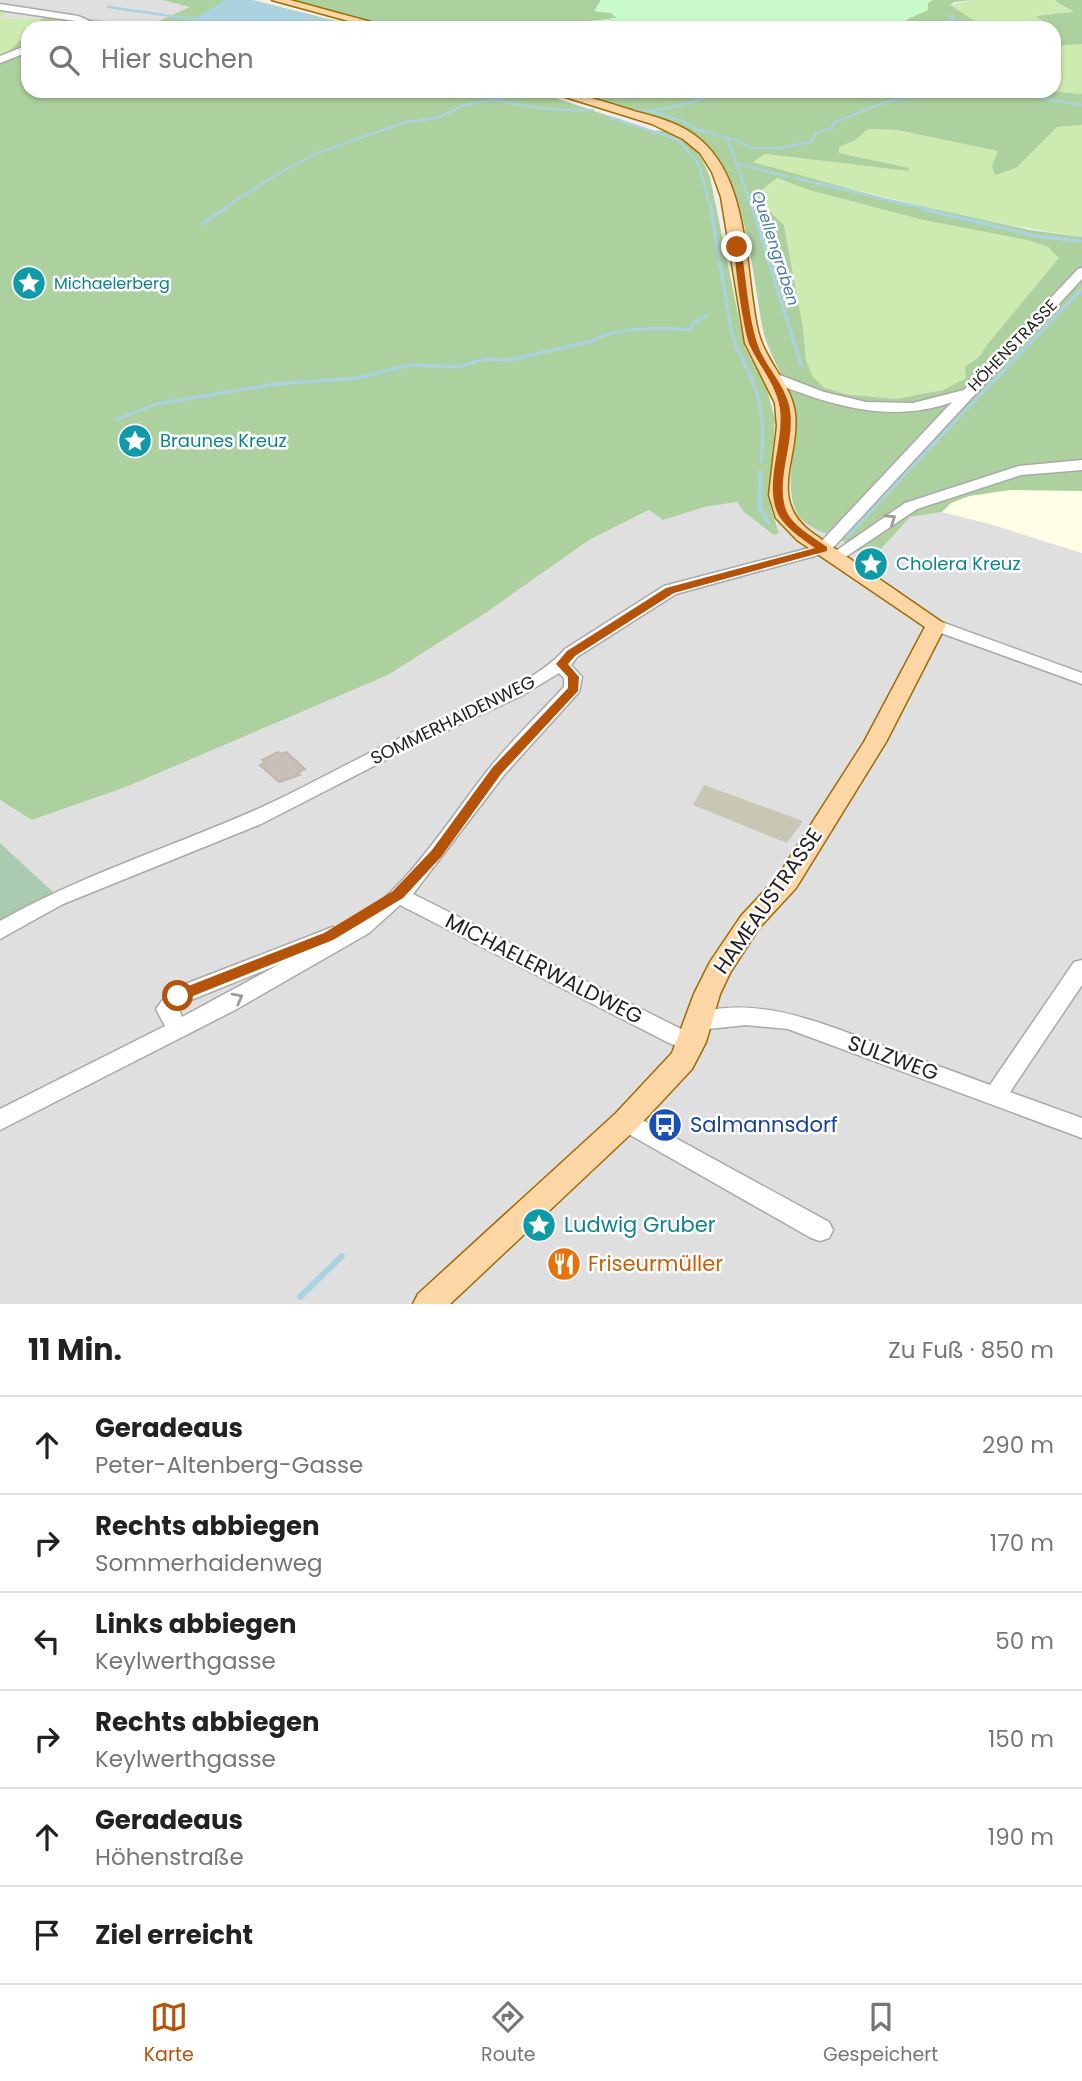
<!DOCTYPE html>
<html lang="de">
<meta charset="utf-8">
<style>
body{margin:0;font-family:Poppins,sans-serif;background:#f6f6f6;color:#222}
.stop{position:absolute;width:21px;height:21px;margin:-16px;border:5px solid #b45309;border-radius:50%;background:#fff}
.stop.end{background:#b45309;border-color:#fff;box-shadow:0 2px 7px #0008}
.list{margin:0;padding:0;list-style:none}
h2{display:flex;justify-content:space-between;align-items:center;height:91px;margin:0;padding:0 28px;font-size:30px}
h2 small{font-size:23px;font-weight:400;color:#767676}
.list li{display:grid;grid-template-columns:46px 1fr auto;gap:21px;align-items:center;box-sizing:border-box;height:98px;padding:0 28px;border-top:2px solid #e0e0e0}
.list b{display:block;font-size:26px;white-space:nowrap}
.list p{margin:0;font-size:23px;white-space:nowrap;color:#767676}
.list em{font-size:23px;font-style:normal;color:#767676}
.icon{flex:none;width:38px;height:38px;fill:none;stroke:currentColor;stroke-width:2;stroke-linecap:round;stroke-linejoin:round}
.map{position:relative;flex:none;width:1082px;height:1304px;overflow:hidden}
.search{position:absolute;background:#fff;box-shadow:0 2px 5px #0004;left:21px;right:21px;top:21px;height:77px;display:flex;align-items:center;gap:18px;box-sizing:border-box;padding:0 24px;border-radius:21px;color:#767676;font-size:26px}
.sheet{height:679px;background:#fff}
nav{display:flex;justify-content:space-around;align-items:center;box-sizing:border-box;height:98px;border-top:2px solid #e0e0e0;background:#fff;font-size:19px;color:#767676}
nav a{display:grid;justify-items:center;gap:4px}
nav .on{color:#b45309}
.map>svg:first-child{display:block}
.residential{fill:#e0dfdf}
.education{fill:#ffffe5}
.construction{fill:#c7c7b4}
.grass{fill:#cdebb0}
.forest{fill:#add19e;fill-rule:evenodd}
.cemetery{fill:#aacbaf}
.park{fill:#c8facc}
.water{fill:#aad3df}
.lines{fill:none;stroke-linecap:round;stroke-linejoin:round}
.stream-far3{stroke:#aad3df;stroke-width:2.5}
.stream-far2{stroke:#aad3df;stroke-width:3.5}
.stream-far1{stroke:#aad3df;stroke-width:4.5}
.stream{stroke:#aad3df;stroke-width:6}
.building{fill:#c7bfb8;stroke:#c4b6ab;stroke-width:2}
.minor-casing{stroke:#a9a9a9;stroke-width:3}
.major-casing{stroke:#a06b00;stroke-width:3}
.minor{fill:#fff;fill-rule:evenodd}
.major{fill:#fcd6a4;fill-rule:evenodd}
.oneway{stroke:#9c9c9c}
.route{fill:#b45309}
.labels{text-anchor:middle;stroke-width:5;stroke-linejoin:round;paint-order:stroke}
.far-water-label{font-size:16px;font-style:italic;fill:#4a7aab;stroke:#fff}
.far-culture-label{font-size:16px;fill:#0d838f;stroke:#fff;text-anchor:start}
.far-street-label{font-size:16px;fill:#222;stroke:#fff}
.culture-label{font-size:18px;fill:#0d838f;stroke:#fff;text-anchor:start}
.street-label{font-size:18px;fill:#222;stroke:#fff}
.near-street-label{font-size:21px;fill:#222;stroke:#fff}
.near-transit-label{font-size:21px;fill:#164399;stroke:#fff;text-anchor:start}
.near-culture-label{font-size:21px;fill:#0d838f;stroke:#fff;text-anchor:start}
.near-food-label{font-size:21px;fill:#c56008;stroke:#fff;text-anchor:start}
</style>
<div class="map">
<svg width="1082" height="1304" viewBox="0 0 1082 1304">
<rect width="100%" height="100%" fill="#f2efe9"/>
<g class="residential">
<path d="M0,0H162L192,6L150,25L55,16L41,19L0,18Z"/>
<path d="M737,502L744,512L779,533L776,518L798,515L810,526L844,542L870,560L910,517L942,512L990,524L1082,553V1304H0V922L52,892L0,843V800L33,820L126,787L388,675L484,614L589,540L650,510L704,507Z"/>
</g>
<path class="education" d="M1010,490L1082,491V553L990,524L942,512L951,503L970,496Z"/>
<path class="construction" d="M704,785L803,821L787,843L693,805Z"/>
<g class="grass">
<path d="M973,0H1054L1075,12L1036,16L1051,28H986L950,5Z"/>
<path d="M0,8L9,10L1,18L41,19L33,28H28V33L0,59Z"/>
<path d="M1070,44H1082V94L1047,91H1054V46Z"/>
<path d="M1082,125V237C970,221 861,192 752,162L765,154L908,171V168L839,153V147L854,141L867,129L897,130L999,151L992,166L1016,168L1057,127Z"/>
<path d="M777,178L809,190L923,220L1027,240L1048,247L1060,258L986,346L979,357L966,367V378L943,390L895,399L845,394L824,388L813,377L806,360L803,327L784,225L765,207L758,193Z"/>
</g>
<g class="forest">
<path d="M162,0H252L364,28H33L41,19L55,16L150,25L190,7Z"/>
<path d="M288,0H601L595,11L611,13L617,18L591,21L597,28H398Z"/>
<path d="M932,0H973L954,2L950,5L986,28H888L904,22Z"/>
<path d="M1054,0H1082V44L1054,46V28L1035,16L1074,12Z"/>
<path d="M28,33V91H535L654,131C685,128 700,151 710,177L745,348L766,386L775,419L770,505L779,533L774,535L744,512L737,502L704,507L663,520L649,510L589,540L484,614L388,675L126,787L32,820L0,800V59Z"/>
<path d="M562,91H1047L1082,94V125L1057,127L1016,168L995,175L992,166L998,151L897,130L868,129L854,141L839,147V153L909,168L908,171L765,154L753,162L880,197L1030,230L1082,237V491L1010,490L969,496L951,503L942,512L910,517L870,561C861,554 853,547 844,542C830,533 808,530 798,515C782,488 797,449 796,420C794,388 770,361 763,330C752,278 746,168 698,137C667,117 600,103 562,91ZM777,178L809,190L923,220L1027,240L1048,247L1059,258L986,346L979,357L965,367L966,378L943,390L895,399L845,394L825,388L813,377L806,360L803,327L784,225L765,207L758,193Z"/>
</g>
<path class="cemetery" d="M0,843L53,892L0,922Z"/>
<path class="park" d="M601,0H932L928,3V10L888,28H597L590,21L617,18L611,13L594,11Z"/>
<path class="water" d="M226,0H252L354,26L338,28H211L190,24V21Z"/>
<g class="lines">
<g class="stream-far3">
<path d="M108,7L199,20"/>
<path d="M925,28L954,19L951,16"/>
<path d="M498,91L503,97L496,100C528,108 560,111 593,110"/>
<path d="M1000,91L1082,105"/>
<path d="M629,110L650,111L683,121L695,129L739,141L750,148H780L811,142L816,133L833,128V123L886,102L948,91"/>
<path d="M653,111L693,102L717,92L745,91"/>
<path d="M610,117L678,140L696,160"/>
<path d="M728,140L753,210"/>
<path d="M697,161L712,210"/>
<path d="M739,164L788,177"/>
<path d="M795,178L930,210"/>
<path d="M222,210L274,176L317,153L406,122L437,118L465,105L497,99"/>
</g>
<g class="stream-far2">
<path d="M711,209L731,330"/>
<path d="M753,209L801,365"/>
<path d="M923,209L1036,236L1080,241"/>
<path d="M202,224L225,209"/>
<path d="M731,331L737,350"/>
<path d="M738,350C760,392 766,415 761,462"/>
<path d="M116,420L156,404L275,384L358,378L409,365L458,367L485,359L509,360L593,341C613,327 664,327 689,330L696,321L707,316"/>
<path d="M760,484V471"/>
<path d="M895,484L1082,289"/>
</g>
<g class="stream-far1">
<path d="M760,482L759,506L768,523"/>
<path d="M847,536L897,482"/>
</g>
<path class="stream" d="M300,1297L342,1256"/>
</g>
<path class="building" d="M278,752L281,754L286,752L305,769L297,773L300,775L279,782L260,765L265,763L262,760Z"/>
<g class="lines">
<g class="minor-casing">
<g id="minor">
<path d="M0,4L78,16L106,28H93L76,21L0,10Z"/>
<path d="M28,45V52L0,63V56Z"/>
<path d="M1082,268V279L829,552L676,594L577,657L571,665L582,677L579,692L504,775L413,894L685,1031L700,1036L703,1042L700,1048L692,1051L669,1043L400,905L369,933L235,1010L0,1130V1109L165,1026L156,1009L170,990L325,930L332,927L340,931C404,895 444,826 488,770C511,741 539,714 564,687V678L559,673L521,696L403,751L261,824L63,904L0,939V921C78,877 162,850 244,815C301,791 355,758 411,733C455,713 535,685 565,649L664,586L817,546L952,402C889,425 827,404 767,380V374H777L824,392L866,402L913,403L964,390L1078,269ZM280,964L182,1017L179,1010L186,1002Z"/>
<path d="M1082,460V470L1021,475L917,509L841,560L835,562L827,557L905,503L1019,466Z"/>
<path d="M936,620L1082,673V684L930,629L927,625L930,621Z"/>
<path d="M1082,960V985L1010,1092L1082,1118V1138L788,1029L746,1025L698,1030L690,1027L687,1021L690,1015C755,994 818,1022 878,1044C915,1058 953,1071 990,1085L1074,962Z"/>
<path d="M626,1111L829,1222L833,1230L829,1238L820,1241L811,1238L618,1128L614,1121L618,1114Z"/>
</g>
</g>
<g class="major-casing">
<g id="major">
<path d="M272,0H290L393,28H374Z"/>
<path d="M546,91C575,91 605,102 634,111C653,116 676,122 693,134C751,174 744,270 758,331C765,361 791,383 795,413C800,458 767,498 811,532L946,625L886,742L796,888L759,928L730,973L720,994L706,1042L692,1069L636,1129L450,1304H413L418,1294L616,1113L672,1053L694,994L710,962L741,916L778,876L864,742L925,627L797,540L776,518L769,495L777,426L775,403L745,343L721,197L712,172L700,153L683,139L652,124Z"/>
</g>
</g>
<use href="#minor" class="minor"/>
<use href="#major" class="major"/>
</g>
<defs><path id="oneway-chevron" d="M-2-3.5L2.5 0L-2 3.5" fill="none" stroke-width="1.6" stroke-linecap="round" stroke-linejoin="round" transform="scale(1.75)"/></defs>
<g class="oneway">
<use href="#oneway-chevron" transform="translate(891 519) rotate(-34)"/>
<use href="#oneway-chevron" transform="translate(238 998) rotate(-28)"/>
</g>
<path class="route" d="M735,245L741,247C746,277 748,315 757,343C764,365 783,382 789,405C797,438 776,474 785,507C790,525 812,536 827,547V551L674,593L575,656L568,664L579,677L578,691L501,774L441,857L403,898L333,940L183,1000H173V992L324,933L393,891L432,850L492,768L568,688V677L556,664L567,651L666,588L815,548C800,537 780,525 775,506C767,475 784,441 780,409C777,386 760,367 750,346C744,334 733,259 735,245Z"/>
<defs>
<g id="sight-disc" transform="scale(1.75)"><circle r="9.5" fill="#0f9aa8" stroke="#fff"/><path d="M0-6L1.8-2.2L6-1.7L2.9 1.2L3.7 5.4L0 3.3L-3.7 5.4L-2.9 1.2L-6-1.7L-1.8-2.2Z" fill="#fff"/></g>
<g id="bus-disc" transform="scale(1.75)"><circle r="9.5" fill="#1a4fb4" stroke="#fff"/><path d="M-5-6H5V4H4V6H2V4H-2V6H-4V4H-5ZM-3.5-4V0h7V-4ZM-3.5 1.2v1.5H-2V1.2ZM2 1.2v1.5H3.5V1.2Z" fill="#fff"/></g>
<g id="restaurant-disc" transform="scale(1.75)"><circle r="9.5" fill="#e8710a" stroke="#fff"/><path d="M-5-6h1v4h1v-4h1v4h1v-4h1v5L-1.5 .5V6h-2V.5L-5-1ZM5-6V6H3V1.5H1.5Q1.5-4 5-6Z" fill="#fff"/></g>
</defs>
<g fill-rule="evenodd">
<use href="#sight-disc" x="29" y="283"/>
<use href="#sight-disc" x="135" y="441"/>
<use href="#sight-disc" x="871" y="564"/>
<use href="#bus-disc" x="665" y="1125"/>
<use href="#sight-disc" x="539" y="1225"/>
<use href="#restaurant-disc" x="564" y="1264"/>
</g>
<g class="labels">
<g class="far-water-label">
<text transform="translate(776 248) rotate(72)" y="6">Quellengraben</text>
</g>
<g class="far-culture-label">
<text x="54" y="289">Michaelerberg</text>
</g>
<g class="far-street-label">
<text transform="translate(1012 345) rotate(-46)" y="6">HÖHENSTRASSE</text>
</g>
<g class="culture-label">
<text x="160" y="447">Braunes Kreuz</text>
<text x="896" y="570">Cholera Kreuz</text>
</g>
<g class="street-label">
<text transform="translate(453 720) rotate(-26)" y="6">SOMMERHAIDENWEG</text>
</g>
<g class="near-street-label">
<text transform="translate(768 901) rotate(-55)" y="7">HAMEAUSTRASSE</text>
<text transform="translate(544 969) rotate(27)" y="7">MICHAELERWALDWEG</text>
<text transform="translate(893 1058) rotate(20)" y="7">SULZWEG</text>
</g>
<g class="near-transit-label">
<text x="690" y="1132">Salmannsdorf</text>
</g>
<g class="near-culture-label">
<text x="564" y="1232">Ludwig Gruber</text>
</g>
<g class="near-food-label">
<text x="588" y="1271">Friseurmüller</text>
</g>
</g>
</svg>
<div class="stop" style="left:178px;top:996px"></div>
<div class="stop end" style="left:737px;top:247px"></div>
<div class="search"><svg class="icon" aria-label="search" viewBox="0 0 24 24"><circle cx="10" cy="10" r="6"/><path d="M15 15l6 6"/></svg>Hier suchen</div>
</div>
<section class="sheet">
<h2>11 Min.<small>Zu Fuß · 850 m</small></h2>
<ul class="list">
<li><svg class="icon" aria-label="ahead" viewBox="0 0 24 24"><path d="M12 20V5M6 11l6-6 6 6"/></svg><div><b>Geradeaus</b><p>Peter-Altenberg-Gasse</p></div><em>290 m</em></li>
<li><svg class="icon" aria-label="right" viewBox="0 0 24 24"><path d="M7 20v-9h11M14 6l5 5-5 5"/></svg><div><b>Rechts abbiegen</b><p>Sommerhaidenweg</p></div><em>170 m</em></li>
<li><svg class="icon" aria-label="left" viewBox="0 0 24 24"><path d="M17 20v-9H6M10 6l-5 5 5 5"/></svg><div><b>Links abbiegen</b><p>Keylwerthgasse</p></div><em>50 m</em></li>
<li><svg class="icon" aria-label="right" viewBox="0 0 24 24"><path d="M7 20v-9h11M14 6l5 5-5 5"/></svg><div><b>Rechts abbiegen</b><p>Keylwerthgasse</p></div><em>150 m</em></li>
<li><svg class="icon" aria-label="ahead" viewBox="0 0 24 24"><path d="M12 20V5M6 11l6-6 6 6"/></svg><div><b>Geradeaus</b><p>Höhenstraße</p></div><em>190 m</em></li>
<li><svg class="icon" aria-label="arrive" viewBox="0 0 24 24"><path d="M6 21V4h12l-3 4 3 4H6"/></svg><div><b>Ziel erreicht</b></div></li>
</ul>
</section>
<nav>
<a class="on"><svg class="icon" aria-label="map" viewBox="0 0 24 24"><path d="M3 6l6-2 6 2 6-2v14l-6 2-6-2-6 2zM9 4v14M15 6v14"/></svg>Karte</a>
<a><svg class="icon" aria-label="directions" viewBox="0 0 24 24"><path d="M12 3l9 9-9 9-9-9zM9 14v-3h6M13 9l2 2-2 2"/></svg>Route</a>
<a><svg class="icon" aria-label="saved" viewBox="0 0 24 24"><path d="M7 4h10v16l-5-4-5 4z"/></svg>Gespeichert</a>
</nav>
